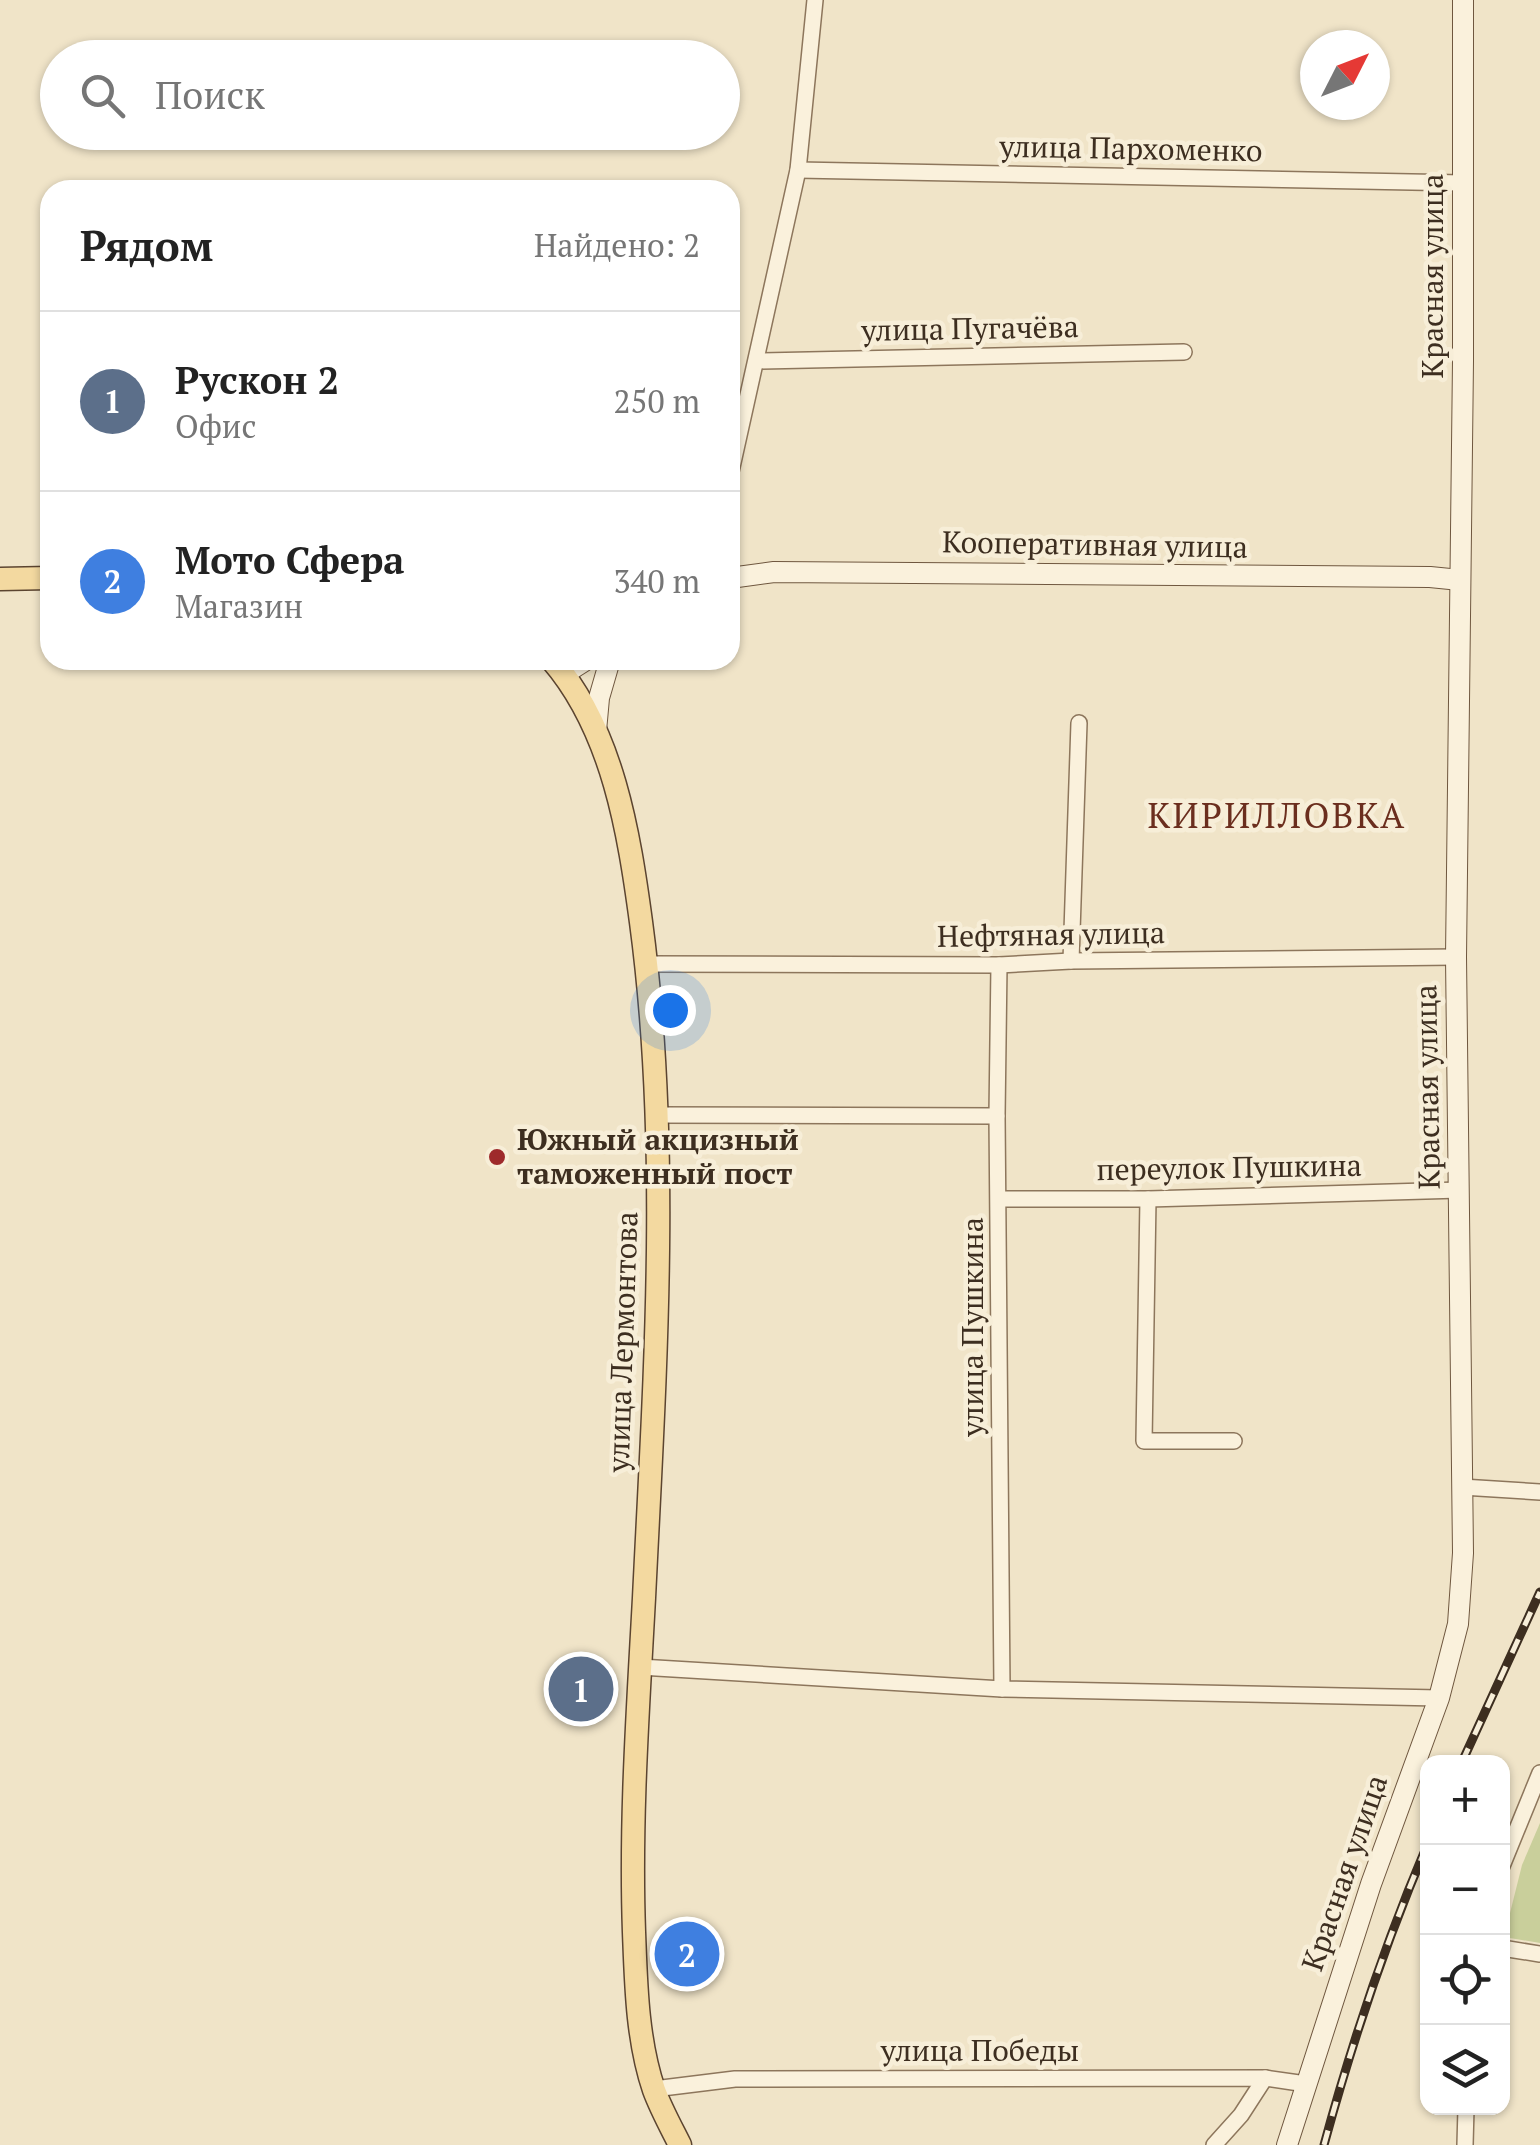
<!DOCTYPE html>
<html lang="ru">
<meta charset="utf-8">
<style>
body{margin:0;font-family:"PT Serif",serif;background:#f2f2f2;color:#222}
.controls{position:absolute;right:30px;bottom:30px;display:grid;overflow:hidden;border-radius:20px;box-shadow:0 2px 8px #0004}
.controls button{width:90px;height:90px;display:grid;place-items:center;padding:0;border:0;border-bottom:2px solid #e0e0e0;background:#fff;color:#222;font:50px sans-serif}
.compass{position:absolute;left:1300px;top:30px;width:90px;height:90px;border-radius:50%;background:#fff;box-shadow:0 2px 8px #0004;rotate:48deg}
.you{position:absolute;left:670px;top:1010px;width:35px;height:35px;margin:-25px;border:8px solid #fff;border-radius:50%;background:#1a73e8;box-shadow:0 0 0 15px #1a73e833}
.badge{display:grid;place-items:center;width:65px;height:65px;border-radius:50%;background:#111827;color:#fff;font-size:32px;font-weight:700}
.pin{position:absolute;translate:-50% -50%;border:5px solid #fff;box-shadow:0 2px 10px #0006}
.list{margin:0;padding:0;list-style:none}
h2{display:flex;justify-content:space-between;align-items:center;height:130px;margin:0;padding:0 40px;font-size:42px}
h2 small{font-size:32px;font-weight:400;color:#767676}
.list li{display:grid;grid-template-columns:65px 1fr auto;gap:30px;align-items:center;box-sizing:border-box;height:180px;padding:0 40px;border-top:2px solid #e0e0e0}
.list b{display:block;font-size:38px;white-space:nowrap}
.list p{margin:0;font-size:32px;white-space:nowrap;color:#767676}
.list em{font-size:32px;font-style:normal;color:#767676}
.icon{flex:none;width:55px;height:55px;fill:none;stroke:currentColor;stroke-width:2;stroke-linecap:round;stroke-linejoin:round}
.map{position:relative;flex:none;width:1540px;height:2145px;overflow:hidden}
.search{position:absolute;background:#fff;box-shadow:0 2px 8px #0004;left:40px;top:40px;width:700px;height:110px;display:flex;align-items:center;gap:25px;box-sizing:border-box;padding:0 35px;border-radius:55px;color:#767676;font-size:38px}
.panel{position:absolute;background:#fff;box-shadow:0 2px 8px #0004;left:40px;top:180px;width:700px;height:490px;border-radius:30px}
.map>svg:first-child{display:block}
.green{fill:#c9cf9b}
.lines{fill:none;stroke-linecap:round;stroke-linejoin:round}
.street-casing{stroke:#8d765c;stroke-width:18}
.secondary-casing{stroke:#6f573f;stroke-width:22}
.primary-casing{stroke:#5b4430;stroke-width:25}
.street{stroke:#faf1dc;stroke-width:15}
.secondary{stroke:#faf1dc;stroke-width:20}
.primary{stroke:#f3d9a0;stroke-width:22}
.rail-casing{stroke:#3d2e20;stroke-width:9}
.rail{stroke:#f7eed8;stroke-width:5;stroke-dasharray:15;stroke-linecap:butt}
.poi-dot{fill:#9e2a2b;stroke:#f7eed8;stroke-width:4}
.labels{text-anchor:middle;stroke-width:9;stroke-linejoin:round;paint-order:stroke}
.street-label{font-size:30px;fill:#3d2e20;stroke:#f7eed8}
.poi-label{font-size:30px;font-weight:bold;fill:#3d2e20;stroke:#f7eed8;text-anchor:start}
.quarter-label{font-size:35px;letter-spacing:2.5px;fill:#6b2e1e;stroke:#f7eed8}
</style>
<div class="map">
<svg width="1540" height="2145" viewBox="0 0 1540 2145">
<rect width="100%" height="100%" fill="#f0e4c8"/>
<path class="green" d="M1540,1823V1943L1504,1937L1522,1865Z"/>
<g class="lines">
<g class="street-casing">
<g id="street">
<path d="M798,170L1463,183"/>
<path d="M757,361L1184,352"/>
<path d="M730,476L798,170L815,0"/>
<path d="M1071,961L1079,723"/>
<path d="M647,964L999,965L1071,961L1456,957"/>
<path d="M999,965L997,1116L1002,1689"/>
<path d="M658,1115L997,1116"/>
<path d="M1000,1199H1148L1460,1190"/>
<path d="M1148,1199L1144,1441H1234"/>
<path d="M1462,1487L1540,1492"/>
<path d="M640,1667L1002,1689L1439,1698"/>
<path d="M1502,1866L1540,1773"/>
<path d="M1502,1948L1540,1954"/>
<path d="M654,2089L735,2079L1265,2078L1306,2084"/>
<path d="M1214,2145L1241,2115L1265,2078"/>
<path d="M1465,2145L1466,2108"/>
</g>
</g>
<g class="secondary-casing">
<g id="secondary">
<path d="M730,578L774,572L1430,577L1460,580"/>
<path d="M564,674L586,660"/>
<path d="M596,731L599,698L610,660"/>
<path d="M1287,2145L1371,1884L1439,1698L1458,1624L1463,1553L1456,957L1463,361V0"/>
</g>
</g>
<g class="primary-casing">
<g id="primary">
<path d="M0,579L50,578"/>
<path d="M552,660C613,731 629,833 641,922C671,1146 655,1373 644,1598C638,1709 630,1821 634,1932C636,1984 637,2040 654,2090C661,2109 671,2127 680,2145"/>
</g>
</g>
<use href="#street" class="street"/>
<use href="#secondary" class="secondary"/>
<use href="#primary" class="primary"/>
<g class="rail-casing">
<g id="rail">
<path d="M1462,1762L1540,1592"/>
<path d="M1324,2145C1352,2042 1386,1941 1428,1843"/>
</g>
</g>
<use href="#rail" class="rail"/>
</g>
<circle class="poi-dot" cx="497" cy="1157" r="10"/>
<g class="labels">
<g class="street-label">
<text transform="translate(1131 149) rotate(1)" y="10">улица Пархоменко</text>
<text transform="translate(1433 276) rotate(-90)" y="10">Красная улица</text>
<text transform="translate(970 329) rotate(-1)" y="10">улица Пугачёва</text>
<text transform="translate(1095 545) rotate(1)" y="10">Кооперативная улица</text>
<text transform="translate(1051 935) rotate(-1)" y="10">Нефтяная улица</text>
<text transform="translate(1428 1087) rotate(-91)" y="10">Красная улица</text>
<text transform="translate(1229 1168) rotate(-1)" y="10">переулок Пушкина</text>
<text transform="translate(973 1327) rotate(-90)" y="10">улица Пушкина</text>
<text transform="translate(623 1342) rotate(-88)" y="10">улица Лермонтова</text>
<text transform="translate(1345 1873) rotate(-71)" y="10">Красная улица</text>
<text x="980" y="2061">улица Победы</text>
</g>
<g class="poi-label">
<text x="517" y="1150">Южный акцизный<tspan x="517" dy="34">таможенный пост</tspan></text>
</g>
<g class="quarter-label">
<text x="1277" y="828">КИРИЛЛОВКА</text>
</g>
</g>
</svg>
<div class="controls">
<button>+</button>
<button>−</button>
<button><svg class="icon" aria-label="locate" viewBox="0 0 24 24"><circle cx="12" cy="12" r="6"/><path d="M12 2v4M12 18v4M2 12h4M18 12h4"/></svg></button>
<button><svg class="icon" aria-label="layers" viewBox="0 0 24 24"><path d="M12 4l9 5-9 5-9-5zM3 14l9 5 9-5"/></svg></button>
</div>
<svg class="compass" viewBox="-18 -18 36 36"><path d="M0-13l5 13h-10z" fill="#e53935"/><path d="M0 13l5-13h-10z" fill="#767676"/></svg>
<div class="you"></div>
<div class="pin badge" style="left:581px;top:1689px;background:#5c6f8a">1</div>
<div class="pin badge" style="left:687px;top:1954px;background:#3f7fe0">2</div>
<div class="search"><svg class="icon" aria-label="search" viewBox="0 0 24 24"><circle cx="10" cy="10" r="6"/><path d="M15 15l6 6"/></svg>Поиск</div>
<section class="panel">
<h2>Рядом<small>Найдено: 2</small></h2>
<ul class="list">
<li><span class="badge" style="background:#5c6f8a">1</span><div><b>Рускон 2</b><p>Офис</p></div><em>250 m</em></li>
<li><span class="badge" style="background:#3f7fe0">2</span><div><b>Мото Сфера</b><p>Магазин</p></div><em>340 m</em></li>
</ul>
</section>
</div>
